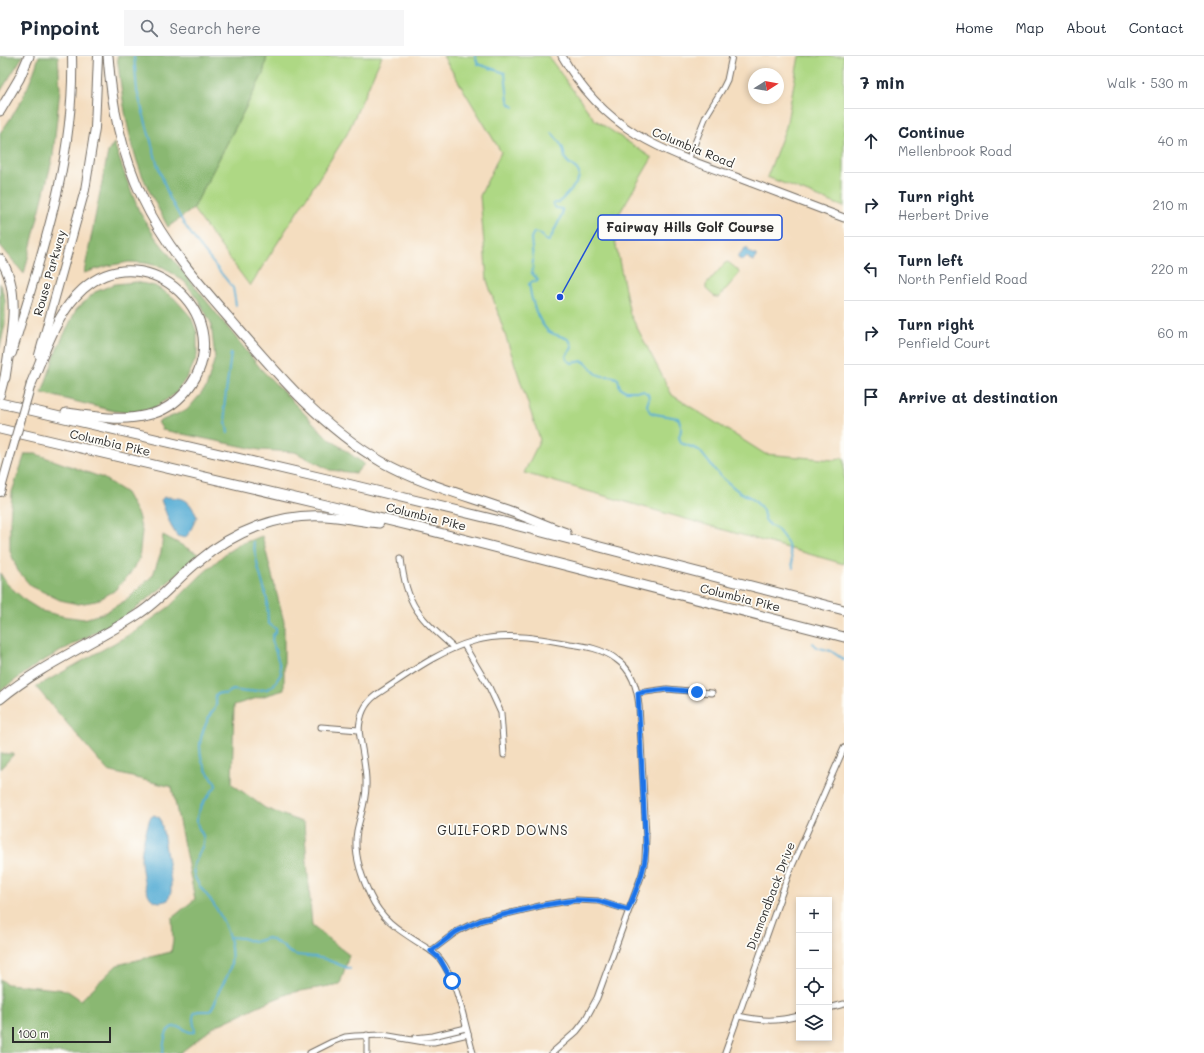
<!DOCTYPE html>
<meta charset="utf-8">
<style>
body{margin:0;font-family:Mali,sans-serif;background:#f6f6f7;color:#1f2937}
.controls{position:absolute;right:12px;bottom:12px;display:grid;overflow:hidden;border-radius:0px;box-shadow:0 2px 6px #0003}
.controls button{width:36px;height:36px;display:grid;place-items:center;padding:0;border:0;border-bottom:1px solid #e0e1e3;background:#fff;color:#1f2937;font:20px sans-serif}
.compass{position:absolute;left:748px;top:12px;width:36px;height:36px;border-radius:50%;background:#fff;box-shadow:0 2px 6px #0003;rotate:79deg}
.scale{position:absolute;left:12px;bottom:10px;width:99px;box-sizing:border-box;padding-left:4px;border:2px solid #2b2b2b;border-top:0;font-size:11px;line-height:14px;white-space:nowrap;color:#2b2b2b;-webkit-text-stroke:3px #fdfcf7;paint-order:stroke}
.stop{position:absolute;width:12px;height:12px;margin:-9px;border:3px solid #1a73e8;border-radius:50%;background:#fff}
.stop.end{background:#1a73e8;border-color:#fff;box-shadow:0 1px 4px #0008}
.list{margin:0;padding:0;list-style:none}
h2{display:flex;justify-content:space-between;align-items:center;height:52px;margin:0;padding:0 16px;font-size:17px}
h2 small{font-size:13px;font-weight:400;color:#747a83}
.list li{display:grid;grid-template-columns:26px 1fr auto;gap:12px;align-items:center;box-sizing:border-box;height:64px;padding:0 16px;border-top:1px solid #e0e1e3}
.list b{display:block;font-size:15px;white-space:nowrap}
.list p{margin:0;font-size:13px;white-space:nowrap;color:#747a83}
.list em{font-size:13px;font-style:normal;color:#747a83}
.icon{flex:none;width:22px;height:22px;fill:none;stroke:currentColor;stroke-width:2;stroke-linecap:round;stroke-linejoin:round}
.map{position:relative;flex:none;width:844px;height:997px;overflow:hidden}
header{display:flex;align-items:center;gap:24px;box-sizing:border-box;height:56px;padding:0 20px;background:#fff;border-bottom:1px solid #e0e1e3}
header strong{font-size:19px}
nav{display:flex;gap:22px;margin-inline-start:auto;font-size:14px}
.search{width:280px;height:36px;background:#f6f6f7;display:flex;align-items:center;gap:10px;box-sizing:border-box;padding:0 14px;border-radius:0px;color:#747a83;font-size:15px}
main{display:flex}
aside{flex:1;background:#fff}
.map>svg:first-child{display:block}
.green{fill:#aed884;stroke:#6c8258}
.forest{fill:#8ab872;stroke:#5a724e}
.water{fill:#59aed5;stroke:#426c80}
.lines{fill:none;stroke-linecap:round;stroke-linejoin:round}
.stream{stroke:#59aed5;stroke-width:2}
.minor-casing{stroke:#71695f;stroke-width:7}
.secondary-casing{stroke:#71695f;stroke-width:9}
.primary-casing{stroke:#71695f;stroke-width:10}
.motorway-casing{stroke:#71695f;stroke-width:11}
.minor{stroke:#fff;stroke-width:5}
.secondary{stroke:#fff;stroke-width:7}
.primary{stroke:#fff;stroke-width:8}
.motorway{stroke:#fff;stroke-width:9}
.primary-bridge-casing{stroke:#71695f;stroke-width:10;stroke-linecap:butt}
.primary-bridge{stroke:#fff;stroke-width:8}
.route{stroke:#1a73e8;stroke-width:5}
.labels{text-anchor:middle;stroke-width:3.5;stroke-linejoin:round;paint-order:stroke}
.street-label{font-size:12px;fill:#2b2b2b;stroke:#fdfcf7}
.neighbourhood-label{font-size:13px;letter-spacing:1px;fill:#2b2b2b;stroke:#fdfcf7}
.leader{fill:none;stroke:#1d4ed8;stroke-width:1.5}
.callout-dot{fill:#1d4ed8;stroke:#fdfcf7;stroke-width:1.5}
.callout{fill:#fdfcf7;stroke:#1d4ed8;stroke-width:1.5}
.callout-label{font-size:13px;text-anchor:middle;font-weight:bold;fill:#2b2b2b}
</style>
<header>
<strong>Pinpoint</strong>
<div class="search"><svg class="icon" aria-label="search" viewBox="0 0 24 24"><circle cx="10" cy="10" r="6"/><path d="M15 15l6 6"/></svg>Search here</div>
<nav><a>Home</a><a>Map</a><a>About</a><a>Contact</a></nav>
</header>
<main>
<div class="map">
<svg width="844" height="997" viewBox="0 0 844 997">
<rect width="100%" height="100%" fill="#fdfcf7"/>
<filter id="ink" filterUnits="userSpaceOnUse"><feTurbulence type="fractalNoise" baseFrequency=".025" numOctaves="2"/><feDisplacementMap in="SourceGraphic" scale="8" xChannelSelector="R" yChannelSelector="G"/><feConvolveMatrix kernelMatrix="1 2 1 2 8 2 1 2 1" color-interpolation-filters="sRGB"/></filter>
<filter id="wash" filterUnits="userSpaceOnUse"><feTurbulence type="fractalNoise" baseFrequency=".012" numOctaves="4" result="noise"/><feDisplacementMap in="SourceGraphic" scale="16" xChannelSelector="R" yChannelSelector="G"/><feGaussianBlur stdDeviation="0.9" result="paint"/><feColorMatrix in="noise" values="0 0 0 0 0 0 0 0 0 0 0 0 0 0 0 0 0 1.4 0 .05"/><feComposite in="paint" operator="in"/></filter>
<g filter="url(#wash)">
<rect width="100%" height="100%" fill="#f4ddbf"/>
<g class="green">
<path d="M267,0H382L347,78L250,230L193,153L263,18Z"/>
<path d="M443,0H548L594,63L652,102L612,170L630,258L672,339L765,398L834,404L844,402V508L524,417L540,384L487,224L480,140L501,96Z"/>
<path d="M799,0H844V151L767,121L786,71Z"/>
<path d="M728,206L738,214L739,218L719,241H715L706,233V229L725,207Z"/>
</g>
<g class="forest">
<path d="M0,0H23L0,36Z"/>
<path d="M39,0H58L60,33L53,100L24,218L0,189V77C18,54 31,28 39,0Z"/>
<path d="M117,0H267L263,18L193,153L168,171C155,146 141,122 134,95C125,64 121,32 117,0Z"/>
<path d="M114,87L126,122L139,155L155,181L261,313L327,381L364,408L356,417L330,414L295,396L260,394L163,374L158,366L187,354L206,332L215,302L211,267L199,245L185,226L163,211L145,207L129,206L107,210L84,217L108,96Z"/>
<path d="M136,226L155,230L174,242L191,261L197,277V300L189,318L175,338L154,352L132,357L114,355L42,337L57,293L76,254L95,236L115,228Z"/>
<path d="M0,227L5,243V268L0,292Z"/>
<path d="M25,398H36L103,422L126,437L138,459L142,475L139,503L129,519L114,535L96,545L78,548L60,544L31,530L18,515L10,495V465L12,436Z"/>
<path d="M163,479L198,498L164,530L127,559L39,607L0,635V517L7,528L26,545L42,555L62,560L84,563L104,557L128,543L153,519L161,496Z"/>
<path d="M262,480L284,566V634L234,649L232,728L265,752L304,767L312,870L349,899L340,928L290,937L258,950L214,971L180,997H0V923L7,928L66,934L81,944L117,909L171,896L173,884L172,862L195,843L172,731L108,715L36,631L134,576L169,551L199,521L226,497L240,488Z"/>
<path d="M0,698H14L0,713Z"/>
</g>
<g class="water">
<path d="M745,192H747L750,197L756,199V201L753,205L749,203L747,200L743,204H741L738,202V200Z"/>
<path d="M164,441C184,442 188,441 197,461L189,477L185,482L177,480L171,470L161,444Z"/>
<path d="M154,759L160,762L163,775L171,826V836L168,844C163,846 158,847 153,844C145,840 141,811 141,802C142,788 146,775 150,762Z"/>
</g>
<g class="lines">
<g class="stream">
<path d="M134,0L137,35L157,107L169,141L184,168L198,188L233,232L236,249"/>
<path d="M475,0L478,8L505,17L508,44L510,48L514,51"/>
<path d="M552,77C556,82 561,87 563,93C564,95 564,99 565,102C568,109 575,110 578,115C584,124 564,140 559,147H554L553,149L556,152L562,153V159L549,185L545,184L541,178L534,176L531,182L533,204L532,217L538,224L536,226L533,225L529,228C531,244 537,264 548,275C557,282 571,278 572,292L566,300L567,304L572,307L583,305C589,308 591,314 597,318C605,323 609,317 618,323L620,332L626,335H643L648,338L649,343L647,349L650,356L655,358L678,362C682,369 682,373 679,381L681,387L699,394L719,419L738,435L751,442L760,450L763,455L765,464L771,470L777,473L787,486L791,499L793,512"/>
<path d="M228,377L224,352L231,297"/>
<path d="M812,587L816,591L831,595L844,604"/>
<path d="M229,881L242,882L254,886L268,882L283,890L289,896L297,899L315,901L325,903L350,913"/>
<path d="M163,997C164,987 164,967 180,971C186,973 188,978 195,976L193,963L194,957L198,955H210C216,948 216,941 220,933C221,931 223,928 224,926C227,921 230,914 231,908C234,887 224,863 212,846C206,837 196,829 194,818C191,805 201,799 203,787C205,778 200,777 198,770C193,755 208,741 216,730C216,723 211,722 208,717C203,710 200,699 200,690C200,681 207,665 211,657C213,654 216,652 216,649C217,646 215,642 215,639L220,637L225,638L233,634L246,636L267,633L273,630L281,618L280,610L272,584L273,579L276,576V573L268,567L267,543L258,511L253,486"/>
</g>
</g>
</g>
<g filter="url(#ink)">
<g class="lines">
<g class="minor-casing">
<g id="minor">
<path d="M688,104L706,60L723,32L727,24L732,0"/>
<path d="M401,502C406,550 420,562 454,592"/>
<path d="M464,589L489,631L501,657L504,699"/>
<path d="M638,637L667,633L712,637"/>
<path d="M321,671L359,674"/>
<path d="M431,895L456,876L468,870L482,864L544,849L576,844L598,845L628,854"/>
<path d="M829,952L844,948"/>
<path d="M738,960C762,965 775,966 799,960"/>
<path d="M367,979V997"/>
<path d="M415,982L433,980L466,972"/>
<path d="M310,997L332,986L345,981L355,980L383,979L424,986H434L468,978"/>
<path d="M473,997C465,970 458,925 440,903C435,896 426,892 419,887C397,873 381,863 370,839C361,820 353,796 357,775C360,760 366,746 366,730C367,712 361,692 359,674C360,659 364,648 376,639C407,619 438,595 474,585C506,576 538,582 570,588C585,590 603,593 616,603C632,614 637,631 639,650L646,780L645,804L642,818L597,942L584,966L577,975L552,997"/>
<path d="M725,997L789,817L844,692"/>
</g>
</g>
<g class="secondary-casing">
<path id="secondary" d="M562,0C605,75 660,94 736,121C772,135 808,148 844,162"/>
</g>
<g class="primary-casing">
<g id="primary">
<path d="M12,297C41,199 75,104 72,0"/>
<path d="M39,299L85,134L95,72L98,0"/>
<path d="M0,339L6,316"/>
<path d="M0,436L9,404"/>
</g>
</g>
<g class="motorway-casing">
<g id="motorway">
<path d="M108,0C112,52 121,96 143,143C165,190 201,230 235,269C278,319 323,372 382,406C421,428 465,439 507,454C527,461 547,470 566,477"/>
<path d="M0,55L19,23L29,0"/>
<path d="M0,203C23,234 10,286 5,322"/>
<path d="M31,328C45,296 56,257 83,233C148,176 242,265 187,334C177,346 163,356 147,359C121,366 93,360 66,357"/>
<path d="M0,347L331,424L496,464L844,554"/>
<path d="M0,373L325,449L424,473L844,581"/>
<path d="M0,643C42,608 92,588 137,559C161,544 177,522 199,505C233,476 279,457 325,460C343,461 361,465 379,467"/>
</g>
</g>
<use href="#minor" class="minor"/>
<use href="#secondary" class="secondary"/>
<use href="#primary" class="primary"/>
<use href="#motorway" class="motorway"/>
<g class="primary-bridge-casing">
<path id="primary-bridge" d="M9,404L31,328"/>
</g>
<use href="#primary-bridge" class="primary-bridge"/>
</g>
</g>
<g class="lines" filter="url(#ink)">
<path class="route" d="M452,925L440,903L431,895L456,876L468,870L482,864L544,849L576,844L598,845L628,854C636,834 645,815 646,794L638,637L667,633L697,636"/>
</g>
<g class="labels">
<g class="street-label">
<text transform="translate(693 92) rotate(22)" y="4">Columbia Road</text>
<text transform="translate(50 217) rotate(-74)" y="4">Rouse Parkway</text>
<text transform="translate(110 387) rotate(13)" y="4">Columbia Pike</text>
<text transform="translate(426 461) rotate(14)" y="4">Columbia Pike</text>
<text transform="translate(740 542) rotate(14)" y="4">Columbia Pike</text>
<text transform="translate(771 840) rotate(-69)" y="4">Diamondback Drive</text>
</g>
<g class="neighbourhood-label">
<text x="503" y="779">GUILFORD DOWNS</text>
</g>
</g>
<path class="leader" d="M560 241L598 172"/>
<circle class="callout-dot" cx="560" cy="241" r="4"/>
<rect class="callout" x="598" y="159" width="184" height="25" rx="4"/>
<g class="callout-label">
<text x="690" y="176">Fairway Hills Golf Course</text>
</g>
</svg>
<div class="controls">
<button>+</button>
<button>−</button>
<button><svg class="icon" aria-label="locate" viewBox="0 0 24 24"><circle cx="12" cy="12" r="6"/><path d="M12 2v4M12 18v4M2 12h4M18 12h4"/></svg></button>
<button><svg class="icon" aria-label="layers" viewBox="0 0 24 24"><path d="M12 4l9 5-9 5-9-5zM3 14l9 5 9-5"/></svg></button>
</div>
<svg class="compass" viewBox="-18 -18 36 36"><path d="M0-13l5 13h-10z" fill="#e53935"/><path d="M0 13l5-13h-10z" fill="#747a83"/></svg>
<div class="scale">100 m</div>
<div class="stop" style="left:452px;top:925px"></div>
<div class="stop end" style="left:697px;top:636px"></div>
</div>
<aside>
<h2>7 min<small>Walk · 530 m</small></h2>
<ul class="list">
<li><svg class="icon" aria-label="ahead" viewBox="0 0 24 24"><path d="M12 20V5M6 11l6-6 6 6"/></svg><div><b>Continue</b><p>Mellenbrook Road</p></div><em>40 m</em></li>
<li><svg class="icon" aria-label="right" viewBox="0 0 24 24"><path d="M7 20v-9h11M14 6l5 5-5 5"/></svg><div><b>Turn right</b><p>Herbert Drive</p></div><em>210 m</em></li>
<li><svg class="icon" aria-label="left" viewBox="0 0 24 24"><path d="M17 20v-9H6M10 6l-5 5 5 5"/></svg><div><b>Turn left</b><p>North Penfield Road</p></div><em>220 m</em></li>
<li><svg class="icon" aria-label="right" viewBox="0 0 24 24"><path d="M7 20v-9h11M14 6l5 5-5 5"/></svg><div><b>Turn right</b><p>Penfield Court</p></div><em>60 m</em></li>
<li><svg class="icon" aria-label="arrive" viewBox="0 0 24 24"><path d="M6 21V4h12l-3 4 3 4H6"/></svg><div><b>Arrive at destination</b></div></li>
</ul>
</aside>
</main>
